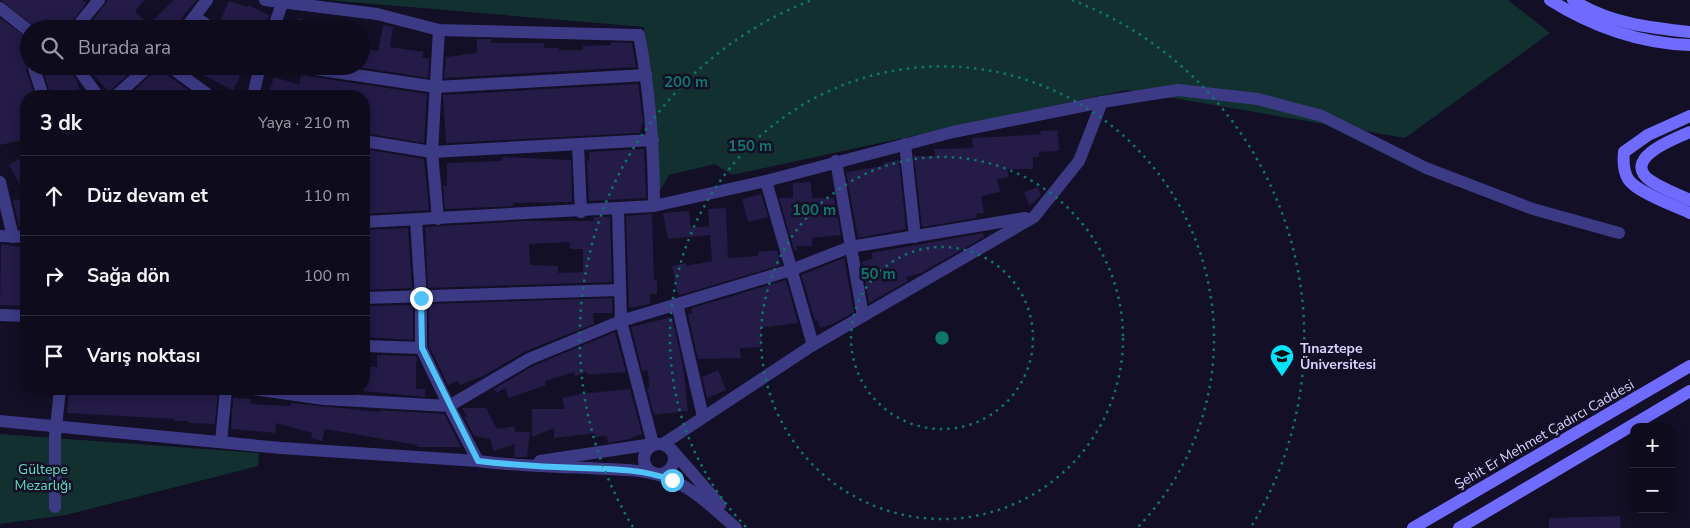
<!DOCTYPE html>
<html lang="tr">
<meta charset="utf-8">
<style>
body{margin:0;font-family:"Nunito Sans",sans-serif;background:#171425;color:#f1f3f6}
.controls{position:absolute;right:15px;bottom:15px;display:grid;overflow:hidden;border-radius:10px;box-shadow:0 2px 12px #0003}
.controls button{width:45px;height:45px;display:grid;place-items:center;padding:0;border:0;border-bottom:1px solid #2e2b3b;background:#0e0b1c;color:#f1f3f6;font:25px sans-serif}
.stop{position:absolute;width:15px;height:15px;margin:-11px;border:4px solid #4fc3f7;border-radius:50%;background:#fff}
.stop.end{background:#4fc3f7;border-color:#fff;box-shadow:0 1px 5px #0008}
.list{margin:0;padding:0;list-style:none}
h2{display:flex;justify-content:space-between;align-items:center;height:65px;margin:0;padding:0 20px;font-size:21px}
h2 small{font-size:16px;font-weight:400;color:#9b9ba3}
.list li{display:grid;grid-template-columns:32px 1fr auto;gap:15px;align-items:center;box-sizing:border-box;height:80px;padding:0 20px;border-top:1px solid #2e2b3b}
.list b{display:block;font-size:19px;white-space:nowrap}
.list em{font-size:16px;font-style:normal;color:#9b9ba3}
.icon{flex:none;width:28px;height:28px;fill:none;stroke:currentColor;stroke-width:2;stroke-linecap:round;stroke-linejoin:round}
.map{position:relative;flex:none;width:1690px;height:528px;overflow:hidden}
.search{position:absolute;background:#0e0b1c;box-shadow:0 2px 12px #0003;left:20px;top:20px;width:350px;height:55px;display:flex;align-items:center;gap:12px;box-sizing:border-box;padding:0 18px;border-radius:28px;color:#9b9ba3;font-size:19px}
.panel{position:absolute;background:#0e0b1c;box-shadow:0 2px 12px #0003;left:20px;top:90px;width:350px;height:305px;border-radius:20px}
.map>svg:first-child{display:block}
.green{fill:#12302f}
.building{fill:#241b47;fill-rule:evenodd}
.lines{fill:none;stroke-linecap:round;stroke-linejoin:round}
.street{stroke:#3d3a85;stroke-width:12}
.secondary{stroke:#6f6bff;stroke-width:12}
.route{stroke:#4fc3f7;stroke-width:6}
.ring{fill:none;stroke:#0f766e;stroke-width:2.5;stroke-dasharray:2.5 5}
.labels{text-anchor:middle;stroke-width:5;stroke-linejoin:round;paint-order:stroke}
.poi-label{font-size:14px;font-weight:bold;fill:#d9d4ff;stroke:#130f26;text-anchor:start}
.street-label{font-size:14px;fill:#d9d4ff;stroke:#130f26}
.park-label{font-size:14px;fill:#5fe0c0;stroke:#130f26}
.centre{fill:#0f766e;stroke:#130f26;stroke-width:2.5}
.ring-label{font-size:15px;text-anchor:middle;font-weight:bold;fill:#0f766e;stroke:#130f26;stroke-width:5;stroke-linejoin:round;paint-order:stroke}
</style>
<div class="map">
<svg width="1690" height="528" viewBox="0 0 1690 528">
<rect width="100%" height="100%" fill="#130f26"/>
<g class="green">
<path d="M327,0H1508L1550,33L1405,138L1126,90L732,175L715,164L669,175L659,192L644,27Z"/>
<path d="M0,434L259,453L258,466L66,515L0,524Z"/>
</g>
<g class="building">
<path d="M1,0H82L86,3L67,29H37Z"/>
<path d="M108,0H144L135,11L148,25L174,0H197L183,16L177,29H86Z"/>
<path d="M229,1L247,7L248,5L269,15L265,29H221L219,24Z"/>
<path d="M0,18L29,39V62L26,70L35,96H26V139L0,145Z"/>
<path d="M298,18L329,25V29H296Z"/>
<path d="M383,25L393,27L390,47L424,52L422,58H429L428,78L352,66H361V48L378,51Z"/>
<path d="M477,39H491V43H544V48H559V50H583V46L611,45V42L632,43L636,67L444,78L446,57L477,53Z"/>
<path d="M45,66H68L77,81L81,96H51L43,71Z"/>
<path d="M94,66H137L109,92L90,71Z"/>
<path d="M157,66L164,73L197,96H128L154,72Z"/>
<path d="M205,66H238L235,73L240,76L233,90L201,74Z"/>
<path d="M301,75L427,94L424,143L364,133V96H268L274,77L299,85Z"/>
<path d="M636,84H638L643,121L640,133L446,143L443,95Z"/>
<path d="M1058,130L1059,151L1039,152V157H1033V169H1007L1009,177L997,179L1000,192L981,196L984,213L976,214L977,218L922,227L914,156H935L934,149L973,148L972,138L1031,135L1041,134L1040,131Z"/>
<path d="M364,149L424,159L429,210L364,214Z"/>
<path d="M644,149L646,198L589,201L587,160L589,161V152Z"/>
<path d="M26,155V196L9,165Z"/>
<path d="M503,157L571,160L572,202L513,203V206L445,209L443,185L447,186V163L502,161Z"/>
<path d="M899,160L906,229L858,238L846,172L883,166V163Z"/>
<path d="M811,182L812,198H834L841,235L812,238V246H796L797,250H794L779,198H793V183Z"/>
<path d="M1038,187L1041,195L1035,202L1029,205L1024,192Z"/>
<path d="M761,194L768,217L748,222L742,199Z"/>
<path d="M24,198L26,226L19,227L13,201Z"/>
<path d="M726,208L728,258L758,256V252L777,250L781,265L680,295L677,292L672,266L686,263V266L712,261L710,235L668,239L663,213L689,211L691,228L709,226L708,209Z"/>
<path d="M652,214L654,280H657V294H650V304L629,308L626,216Z"/>
<path d="M594,217H610L612,282L428,288L425,227L526,221H594ZM570,242V249H583V272L558,273V266L530,265L529,244Z"/>
<path d="M408,228L412,288L365,290L364,230Z"/>
<path d="M983,233L984,237L921,273L906,277L908,281L869,303L862,262L873,258L871,253Z"/>
<path d="M1,244L26,248V306L0,305Z"/>
<path d="M844,258L854,312L833,324L820,328L817,320L815,321L801,275Z"/>
<path d="M786,280L798,323L761,328V347L740,348L741,358L698,359L688,314L692,313V308Z"/>
<path d="M612,298V313H593L594,324L526,351L485,375L460,385L458,381L448,385L429,346V304Z"/>
<path d="M413,305V340L364,337V306Z"/>
<path d="M672,317L683,366L688,411L654,415L647,388L649,387L648,370L642,371L631,327Z"/>
<path d="M615,332L626,372L587,375V372L575,376L574,372L545,381L546,385L509,398L505,388L497,393L494,389L533,366Z"/>
<path d="M377,355L416,356L418,361H416V389H425V397L364,391V366L377,367Z"/>
<path d="M718,370L726,390L707,398L702,377Z"/>
<path d="M69,389L149,392H204V389H218L215,424L188,423V421H174V419L67,413Z"/>
<path d="M309,389H360V393Z"/>
<path d="M630,389L642,434L629,439L608,443L607,436L595,437V433L554,438V428L532,437V409H565L562,398L580,394Z"/>
<path d="M233,398L250,399V404L290,406L291,403L380,412V410L444,414L461,447H417V445L325,429L322,441L311,438L312,433L276,423L275,433L231,429Z"/>
<path d="M462,408H486L497,429L514,426L515,432H530L527,457H514L515,444L494,451L490,439L474,436L464,416L467,417Z"/>
<path d="M1620,516L1621,528H1549V518Z"/>
</g>
<g class="lines">
<g class="street">
<path d="M265,0L377,14L439,30L639,35C650,92 654,148 654,206"/>
<path d="M0,8L29,31"/>
<path d="M195,17L213,29"/>
<path d="M75,29L99,0"/>
<path d="M185,29L207,0"/>
<path d="M273,29L283,1"/>
<path d="M37,66L34,68L43,96"/>
<path d="M76,66L98,96"/>
<path d="M169,66L210,96"/>
<path d="M295,66L436,87L646,75"/>
<path d="M116,96L149,66"/>
<path d="M253,96L260,66"/>
<path d="M364,141L432,152L653,140"/>
<path d="M905,144L915,237"/>
<path d="M578,145L581,212"/>
<path d="M836,161L863,316"/>
<path d="M766,181L813,345"/>
<path d="M0,182L13,237"/>
<path d="M438,219L432,152L439,30"/>
<path d="M416,220L421,298V348"/>
<path d="M364,222L654,206L766,181L953,132L1102,102"/>
<path d="M0,236L26,237"/>
<path d="M364,298L619,290"/>
<path d="M677,304L703,417"/>
<path d="M0,315L26,316"/>
<path d="M364,346L421,348L449,406L529,359L621,321L791,270L850,247L1025,218"/>
<path d="M252,389L324,399L449,406L478,461"/>
<path d="M0,421L281,448L478,461C515,466 552,467 589,468C617,470 647,468 672,480C697,491 716,511 736,528"/>
<path d="M221,442L226,389"/>
<circle cx="659" cy="459" r="15"/>
<path d="M663,444L813,345L1034,217L1079,161L1102,102L1178,90L1258,99L1322,116L1426,168L1533,209L1619,233"/>
<path d="M672,450L720,505"/>
<path d="M540,461L653,444L621,321L618,210"/>
<path d="M55,507V437L60,389"/>
</g>
<g class="secondary">
<path d="M1550,0C1591,26 1641,44 1690,45"/>
<path d="M1573,0C1607,23 1651,28 1690,32"/>
<path d="M1690,116L1648,135L1624,152C1623,161 1623,170 1628,179C1636,192 1675,206 1690,213"/>
<path d="M1690,132C1676,138 1619,159 1651,181C1663,189 1677,194 1690,200"/>
<path d="M1413,528L1690,366"/>
<path d="M1459,528L1690,391"/>
</g>
</g>
<g class="lines">
<path class="route" d="M421,298L422,348L478,461C513,465 547,467 581,468C612,469 642,469 672,480"/>
</g>
<g class="ring">
<circle cx="942" cy="338" r="91"/>
<circle cx="942" cy="338" r="181"/>
<path d="M746 527A272 272 0 1 1 1138 527"/>
<path d="M633 527A362 362 0 0 1 812 0M1072 0A362 362 0 0 1 1251 527"/>
</g>
<defs>
<g id="university-pin" transform="scale(1.25)"><path d="M0 17L-7.5 6A9.5 9.5 0 1 1 7.5 6Z" fill="#00e5ff" stroke="#130f26"/><path d="M0-5L7-2L0 1L-7-2ZM-4 1L0 2.5L4 1V4Q0 6-4 4Z" fill="#111"/></g>
</defs>
<g fill-rule="evenodd">
<use href="#university-pin" x="1282" y="356"/>
</g>
<g class="labels">
<g class="poi-label">
<text x="1300" y="353">Tınaztepe<tspan x="1300" dy="16">Üniversitesi</tspan></text>
</g>
<g class="street-label">
<text transform="translate(1544 434) rotate(-30)" y="5">Şehit Er Mehmet Çadırcı Caddesi</text>
</g>
<g class="park-label">
<text x="43" y="474">Gültepe<tspan x="43" dy="16">Mezarlığı</tspan></text>
</g>
</g>
<circle cx="942" cy="338" r="8" class="centre"/>
<g class="ring-label">
<text x="686" y="87">200 m</text>
<text x="750" y="151">150 m</text>
<text x="814" y="215">100 m</text>
<text x="878" y="279">50 m</text>
</g>
</svg>
<div class="controls">
<button>+</button>
<button>−</button>
</div>
<div class="stop" style="left:672px;top:480px"></div>
<div class="stop end" style="left:421px;top:298px"></div>
<div class="search"><svg class="icon" aria-label="search" viewBox="0 0 24 24"><circle cx="10" cy="10" r="6"/><path d="M15 15l6 6"/></svg>Burada ara</div>
<section class="panel">
<h2>3 dk<small>Yaya · 210 m</small></h2>
<ul class="list">
<li><svg class="icon" aria-label="ahead" viewBox="0 0 24 24"><path d="M12 20V5M6 11l6-6 6 6"/></svg><div><b>Düz devam et</b></div><em>110 m</em></li>
<li><svg class="icon" aria-label="right" viewBox="0 0 24 24"><path d="M7 20v-9h11M14 6l5 5-5 5"/></svg><div><b>Sağa dön</b></div><em>100 m</em></li>
<li><svg class="icon" aria-label="arrive" viewBox="0 0 24 24"><path d="M6 21V4h12l-3 4 3 4H6"/></svg><div><b>Varış noktası</b></div></li>
</ul>
</section>
</div>
